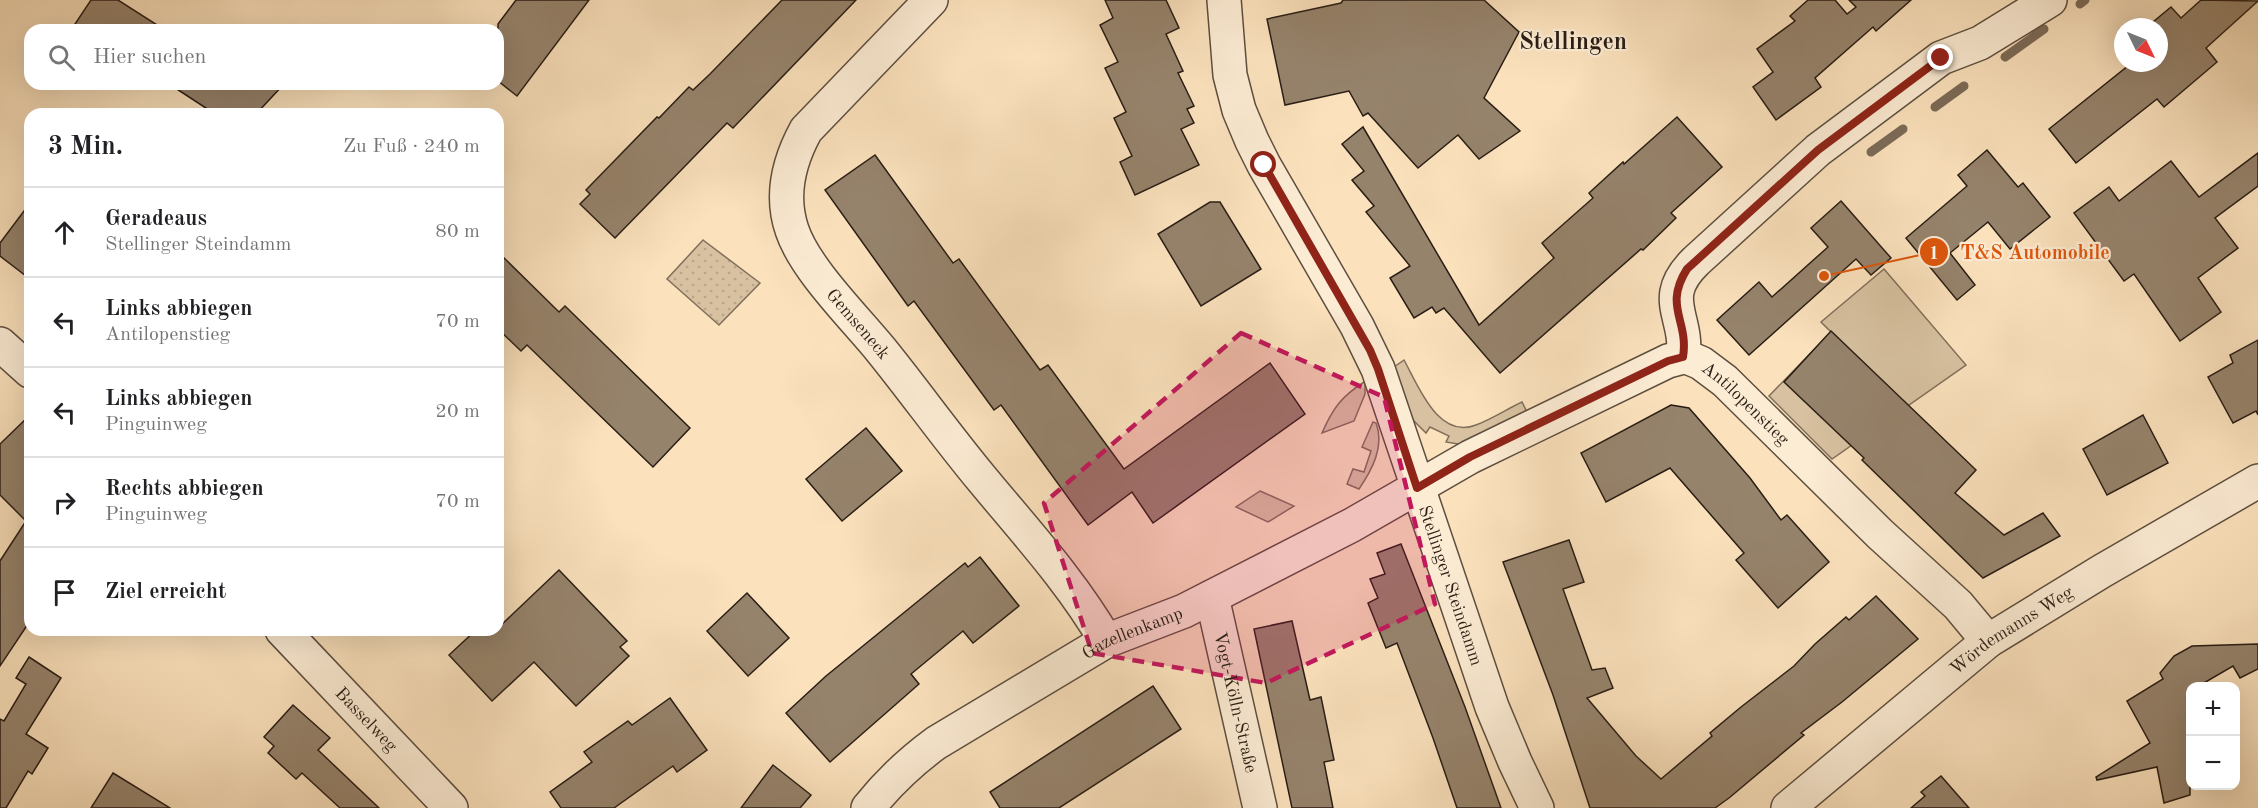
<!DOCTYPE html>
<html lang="de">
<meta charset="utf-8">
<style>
body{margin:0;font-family:"Old Standard TT",serif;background:#f6f6f6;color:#202124}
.controls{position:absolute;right:18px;bottom:18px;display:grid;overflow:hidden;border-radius:12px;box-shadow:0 6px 24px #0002}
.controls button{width:54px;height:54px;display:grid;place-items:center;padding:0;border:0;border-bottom:2px solid #e0e0e0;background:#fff;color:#202124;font:30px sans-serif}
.compass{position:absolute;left:2114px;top:18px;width:54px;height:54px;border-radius:50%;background:#fff;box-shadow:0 6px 24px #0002;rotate:133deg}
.stop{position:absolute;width:18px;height:18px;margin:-14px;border:4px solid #8f2418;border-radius:50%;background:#fff}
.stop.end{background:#8f2418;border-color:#fff;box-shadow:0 2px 6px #0008}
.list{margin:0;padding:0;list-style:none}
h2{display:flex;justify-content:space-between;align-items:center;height:78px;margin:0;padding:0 24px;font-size:26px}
h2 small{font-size:20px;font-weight:400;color:#757577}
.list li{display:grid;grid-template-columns:39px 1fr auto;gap:18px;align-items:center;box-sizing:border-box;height:90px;padding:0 24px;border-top:2px solid #e0e0e0}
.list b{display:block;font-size:22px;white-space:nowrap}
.list p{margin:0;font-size:20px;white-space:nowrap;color:#757577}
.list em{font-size:20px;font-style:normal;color:#757577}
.icon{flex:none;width:33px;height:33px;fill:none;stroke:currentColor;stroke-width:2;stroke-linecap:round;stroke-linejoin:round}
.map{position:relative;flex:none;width:2258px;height:808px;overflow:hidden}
.search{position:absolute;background:#fff;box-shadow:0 6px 24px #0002;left:24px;top:24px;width:480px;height:66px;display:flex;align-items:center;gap:15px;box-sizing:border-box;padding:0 21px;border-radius:18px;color:#757577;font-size:22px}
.panel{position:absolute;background:#fff;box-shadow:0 6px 24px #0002;left:24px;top:108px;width:480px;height:528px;border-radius:18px}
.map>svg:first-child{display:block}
.grass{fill:#d7c1a0;stroke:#806f5a;stroke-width:1.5}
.park{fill:url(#park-dots);stroke:#806f5a;stroke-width:1.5}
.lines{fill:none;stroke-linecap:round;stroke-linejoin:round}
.stream{stroke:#7c6b58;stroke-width:9}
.building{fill:#96836c;stroke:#291d15;stroke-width:1.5}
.minor-casing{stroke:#5e4e3f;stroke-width:36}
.minor{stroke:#fcecd4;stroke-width:33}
.route{stroke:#8f2418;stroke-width:8}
.marked{fill:#c2185b;fill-opacity:0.2;stroke:#c2185b;stroke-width:4.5;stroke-dasharray:12 8;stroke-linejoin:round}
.labels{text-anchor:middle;stroke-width:4.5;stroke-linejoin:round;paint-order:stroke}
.street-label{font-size:18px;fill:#291d15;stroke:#fcecd4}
.district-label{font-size:24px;font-weight:bold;fill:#291d15;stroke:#fcecd4}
.leader{fill:none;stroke:#de560c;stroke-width:2}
.callout-dot{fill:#de560c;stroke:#fcecd4;stroke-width:2}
.mark-label{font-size:18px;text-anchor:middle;font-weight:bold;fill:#fff}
.callout-label{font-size:20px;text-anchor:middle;font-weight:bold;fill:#de560c;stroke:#fcecd4;stroke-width:4.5;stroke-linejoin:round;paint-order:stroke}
</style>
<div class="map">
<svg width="2258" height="808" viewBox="0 0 2258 808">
<defs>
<pattern id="park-dots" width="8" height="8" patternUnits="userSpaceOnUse" patternTransform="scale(1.5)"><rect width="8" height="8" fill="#d7c1a0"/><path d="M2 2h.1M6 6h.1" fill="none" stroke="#b9a589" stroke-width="1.8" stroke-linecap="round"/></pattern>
</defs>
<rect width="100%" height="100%" fill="#fbe2bd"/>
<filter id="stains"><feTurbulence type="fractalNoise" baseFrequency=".00333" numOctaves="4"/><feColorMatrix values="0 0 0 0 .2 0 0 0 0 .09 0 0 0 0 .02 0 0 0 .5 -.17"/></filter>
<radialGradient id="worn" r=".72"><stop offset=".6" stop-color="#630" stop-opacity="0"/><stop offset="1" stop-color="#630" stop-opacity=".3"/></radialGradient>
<g class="grass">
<path d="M1884,269L1966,365L1832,459L1769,396L1831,332L1821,322Z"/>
<path d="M1404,360C1418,385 1438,440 1476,425C1492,419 1507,409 1522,402L1527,412L1469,443L1458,444L1446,442L1449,436L1430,427L1426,433L1413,420L1394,367Z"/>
<path d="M1364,382L1365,383V394L1354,421L1322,433C1333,408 1341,397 1364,382Z"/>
<path d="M1373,422L1376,423C1385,446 1372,470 1359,489L1347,484L1353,469L1364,472L1371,451L1362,447Z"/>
<path d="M1260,491L1294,506L1268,522L1236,507Z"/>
</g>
<path class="park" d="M703,240L760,283L719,325L667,279Z"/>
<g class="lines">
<g class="stream">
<path d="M2080,4L2085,0"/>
<path d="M2005,57L2044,29"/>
<path d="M1935,107L1964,86"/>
<path d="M1871,152L1903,129"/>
</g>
</g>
<g class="building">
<path d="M91,0H118L165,30H71Z"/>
<path d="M516,0H589L517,96L498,81V24Z"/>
<path d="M782,0H856L733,128L727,123L615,238L580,204L590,194L586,190L657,117L659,118L689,87L693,90L710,74Z"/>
<path d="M1105,0H1166L1179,28L1166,34L1183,71L1178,73L1194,106L1187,109L1194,123L1181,129L1199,165L1135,195L1120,162L1132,156L1114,118L1126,112L1105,68L1118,62L1100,25L1113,18Z"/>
<path d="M1343,0H1484L1519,32L1484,98L1520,131L1479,159L1458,135L1418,168L1368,113L1363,116L1349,91L1285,105L1267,19L1341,3Z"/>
<path d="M1808,0H1835L1847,14L1856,7L1849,0H1911L1876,31L1873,27L1815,78L1821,87L1776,120L1753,87L1773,72L1757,49L1795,21L1790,16Z"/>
<path d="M2201,0L2258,1L2206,48L2217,62L2164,107L2157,99L2076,163L2049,129L2129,65L2128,63H2159V27H2147L2171,7L2181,18Z"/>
<path d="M169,84H284L256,114H215Z"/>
<path d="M1677,117L1722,167L1671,213L1676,218L1643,250L1641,249L1500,373L1444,308L1436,313L1432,307L1414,318L1390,278L1410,266L1366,212L1374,206L1352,180L1364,171L1342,144L1363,127L1479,325L1554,258L1542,243L1593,198L1589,193L1623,162L1624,164Z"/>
<path d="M1987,150L2018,187L2023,183L2050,217L2010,249L1988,222L1950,253L1975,285L1957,300L1906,238L1967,186L1958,175Z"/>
<path d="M2258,153V186L2215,218L2238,248L2198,278L2221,312L2180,341L2134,274L2124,281L2074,213L2109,187L2119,201L2171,161L2199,197Z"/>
<path d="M875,155L953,263L959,259L1040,370L1048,365L1124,469L1270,363L1305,414L1153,523L1132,492L1088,525L1001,405L994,410L914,301L908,306L825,190Z"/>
<path d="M1841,201L1891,258L1871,275L1856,259L1749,355L1717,320L1759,282L1772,297L1828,247L1811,228Z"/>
<path d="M1210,202H1220L1261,269L1201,306L1158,234Z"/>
<path d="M30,203V279L0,256V243Z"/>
<path d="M498,252L559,312L565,306L690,428L653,467L527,345L521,351L498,329Z"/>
<path d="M1831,331L1976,470L1955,493L2004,535L2043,513L2060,536L1983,578L1862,460L1864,458L1784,382Z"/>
<path d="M2258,340V415L2256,411L2233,423L2208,377L2233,363L2230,355Z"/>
<path d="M1671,405L1689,408L1750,478L1781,520L1787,515L1829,562L1778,608L1736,560L1744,553L1670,468L1606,502L1581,453Z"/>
<path d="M30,415V621L0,666V561L26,521L0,495V444Z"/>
<path d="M2143,415L2168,463L2107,495L2083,449Z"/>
<path d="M866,428L902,471L842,521L806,479Z"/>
<path d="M1569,540L1584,582L1563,589L1592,670L1605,668L1613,688L1587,698L1636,756L1661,779L1712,736L1710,733L1741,707L1794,666L1815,644L1846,617L1849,620L1876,596L1918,639L1842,702L1801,733L1804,735L1729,798L1715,808H1590L1553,695L1503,562Z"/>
<path d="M1401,544L1465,707L1501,808H1457L1433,738L1397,643L1386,648L1368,603L1378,598L1370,579L1385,574L1377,553Z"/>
<path d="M980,557L1019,606L973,643L963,631L911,674L919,684L830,762L786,713L826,676L965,563L968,567Z"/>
<path d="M559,570L627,641L620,647L629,656L576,706L534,662L492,701L449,655L476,630H498V628Z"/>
<path d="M747,593L789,638L748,676L707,631Z"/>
<path d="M1292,621L1310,700L1321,697L1334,760L1324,762L1333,808H1292L1254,629Z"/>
<path d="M2258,644V669L2240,678L2233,666L2197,687H2190V795L2164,803L2157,767L2097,780L2096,777L2150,743L2127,701L2163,679L2160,673L2174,656L2192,646Z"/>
<path d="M29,657L61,678L26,734L48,748L32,774L28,771L6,808H0V719L4,721L26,684L16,678Z"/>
<path d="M1153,686L1181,729L1059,808H1000L990,792Z"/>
<path d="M670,698L707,750L677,772L673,766L614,808H561L550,792L592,762L584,752L628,721L632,725Z"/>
<path d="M293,705L330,738L318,750L379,808H340L302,773L296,779L268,753L274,746L264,737Z"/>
<path d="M773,765L811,795L800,808H741Z"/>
<path d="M113,773L170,808H91Z"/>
<path d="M1941,776L1969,808H1911L1925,796L1921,792Z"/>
</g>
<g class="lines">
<g class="minor-casing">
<g id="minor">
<path id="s1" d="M931,0L806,130C789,161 780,195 792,230C805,269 854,317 881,350C915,392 947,437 982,479C1025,531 1072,582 1106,641"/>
<path id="s2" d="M1224,0L1230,75L1239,110L1252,141L1264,165L1357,326L1378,369L1492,707L1515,762L1537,808"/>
<path d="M0,344L30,371"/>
<path d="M1683,357C1689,316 1657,299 1696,261L1818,150L1941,58L1980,43L2050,0"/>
<path id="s3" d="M1212,597L1260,808"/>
<path id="s4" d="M282,630L451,808"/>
<path id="s5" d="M868,808C888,783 910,762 936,743L1106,641L1184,611L1352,525L1470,457L1668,361L1683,357L1689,358L1701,363L1725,381L1880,534L1958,605L1988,641"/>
<path id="s6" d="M1788,808L1988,641L2102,571L2258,481"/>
</g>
</g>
<use href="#minor" class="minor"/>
</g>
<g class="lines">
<path class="route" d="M1264,165L1370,350L1378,369L1417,488L1470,457L1668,361L1683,357C1689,320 1663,307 1687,269L1818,150L1941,58"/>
</g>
<path class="marked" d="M1241,333L1384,397L1435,604L1266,683L1092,653L1044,503Z"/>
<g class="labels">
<g class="street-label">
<text dy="6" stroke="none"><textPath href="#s1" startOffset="400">Gemseneck</textPath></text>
<text dy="6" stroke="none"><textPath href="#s5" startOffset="1016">Antilopenstieg</textPath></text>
<text dy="6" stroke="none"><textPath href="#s2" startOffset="634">Stellinger Steindamm</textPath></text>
<text dy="6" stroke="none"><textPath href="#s6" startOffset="286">Wördemanns Weg</textPath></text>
<text dy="6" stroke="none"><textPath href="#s5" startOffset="320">Gazellenkamp</textPath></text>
<text dy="6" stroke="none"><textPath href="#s3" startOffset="108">Vogt-Kölln-Straße</textPath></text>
<text dy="6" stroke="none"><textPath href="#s4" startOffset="123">Basselweg</textPath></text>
</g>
<g class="district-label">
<text x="1573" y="49">Stellingen</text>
</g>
</g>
<path class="leader" d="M1824 276L1934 252"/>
<g class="callout-dot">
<circle cx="1824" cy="276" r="6"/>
<circle cx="1934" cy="252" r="15"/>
</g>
<g class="mark-label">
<text x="1934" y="259">1</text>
</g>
<g class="callout-label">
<text x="2035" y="259">T&amp;S Automobile</text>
</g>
<rect width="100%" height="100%" filter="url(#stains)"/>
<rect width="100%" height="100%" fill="url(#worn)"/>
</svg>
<div class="controls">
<button>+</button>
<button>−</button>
</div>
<svg class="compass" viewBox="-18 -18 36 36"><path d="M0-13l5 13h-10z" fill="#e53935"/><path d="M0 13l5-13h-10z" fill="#757577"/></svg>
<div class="stop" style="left:1264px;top:165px"></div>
<div class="stop end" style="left:1941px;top:58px"></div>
<div class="search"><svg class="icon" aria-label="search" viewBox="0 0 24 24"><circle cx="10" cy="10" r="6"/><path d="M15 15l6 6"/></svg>Hier suchen</div>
<section class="panel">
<h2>3 Min.<small>Zu Fuß · 240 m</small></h2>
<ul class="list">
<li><svg class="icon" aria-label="ahead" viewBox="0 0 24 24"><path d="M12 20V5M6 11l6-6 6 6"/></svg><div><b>Geradeaus</b><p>Stellinger Steindamm</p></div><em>80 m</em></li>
<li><svg class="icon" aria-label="left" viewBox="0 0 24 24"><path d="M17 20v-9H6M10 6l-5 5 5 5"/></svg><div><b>Links abbiegen</b><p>Antilopenstieg</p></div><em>70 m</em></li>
<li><svg class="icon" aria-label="left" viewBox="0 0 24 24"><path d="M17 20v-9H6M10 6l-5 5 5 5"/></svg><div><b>Links abbiegen</b><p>Pinguinweg</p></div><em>20 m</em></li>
<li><svg class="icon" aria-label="right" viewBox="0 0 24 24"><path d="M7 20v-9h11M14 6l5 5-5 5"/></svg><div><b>Rechts abbiegen</b><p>Pinguinweg</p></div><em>70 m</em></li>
<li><svg class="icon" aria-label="arrive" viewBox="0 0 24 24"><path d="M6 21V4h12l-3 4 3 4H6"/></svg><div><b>Ziel erreicht</b></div></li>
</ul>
</section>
</div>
